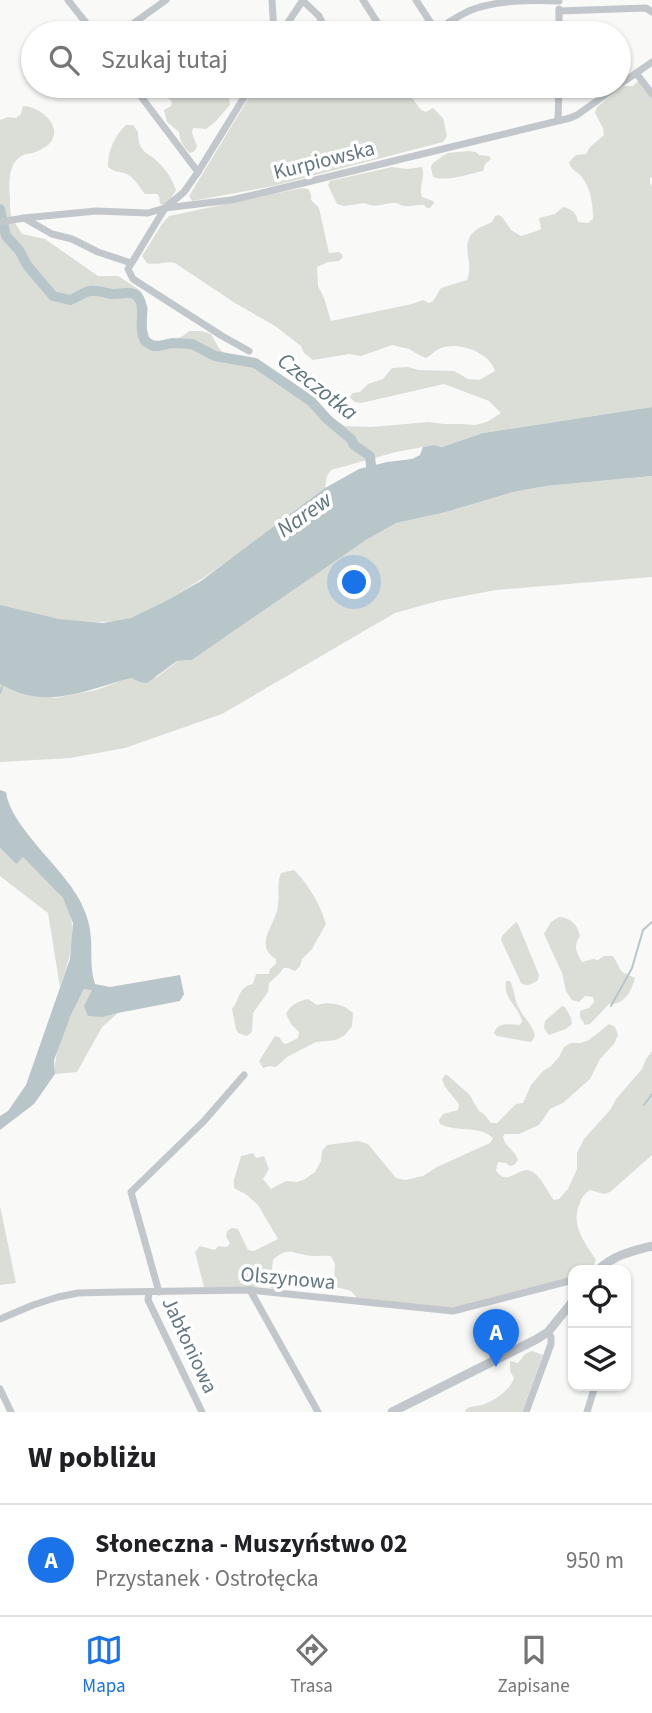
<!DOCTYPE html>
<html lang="pl">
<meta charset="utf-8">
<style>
body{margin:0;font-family:"Source Sans 3",sans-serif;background:#f2f2f2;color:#202124}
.controls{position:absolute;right:21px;bottom:21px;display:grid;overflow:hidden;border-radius:14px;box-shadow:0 2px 5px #0004}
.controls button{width:63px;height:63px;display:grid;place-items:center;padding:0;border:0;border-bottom:2px solid #e0e0e0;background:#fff;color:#202124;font:35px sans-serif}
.you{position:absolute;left:355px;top:583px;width:24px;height:24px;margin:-18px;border:5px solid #fff;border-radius:50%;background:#1a73e8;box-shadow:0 0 0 10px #1a73e833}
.badge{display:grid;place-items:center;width:46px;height:46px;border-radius:50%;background:#1a73e8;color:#fff;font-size:23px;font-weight:700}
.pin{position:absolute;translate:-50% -58px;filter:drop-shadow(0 2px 4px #0008)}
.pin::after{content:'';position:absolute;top:37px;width:24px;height:21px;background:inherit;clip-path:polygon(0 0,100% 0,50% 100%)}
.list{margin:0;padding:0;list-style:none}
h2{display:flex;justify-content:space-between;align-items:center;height:91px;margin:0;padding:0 28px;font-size:30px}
h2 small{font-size:23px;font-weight:400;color:#757577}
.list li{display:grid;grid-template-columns:46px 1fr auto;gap:21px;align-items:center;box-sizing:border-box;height:112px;padding:0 28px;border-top:2px solid #e0e0e0}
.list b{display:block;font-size:26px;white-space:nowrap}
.list p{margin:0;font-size:23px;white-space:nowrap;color:#757577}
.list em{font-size:23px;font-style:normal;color:#757577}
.icon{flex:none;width:38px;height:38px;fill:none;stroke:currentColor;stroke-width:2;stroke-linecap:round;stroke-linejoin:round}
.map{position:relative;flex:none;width:652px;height:1412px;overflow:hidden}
.search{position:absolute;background:#fff;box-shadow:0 2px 5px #0004;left:21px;right:21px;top:21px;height:77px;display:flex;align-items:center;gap:18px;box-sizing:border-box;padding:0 24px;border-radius:38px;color:#757577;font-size:26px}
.sheet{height:203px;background:#fff}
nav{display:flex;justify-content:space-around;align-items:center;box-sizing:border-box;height:98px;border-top:2px solid #e0e0e0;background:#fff;font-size:19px;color:#757577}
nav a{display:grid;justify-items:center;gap:4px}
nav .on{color:#1a73e8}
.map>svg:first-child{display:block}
.green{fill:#daded6}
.water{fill:#b8c6c9}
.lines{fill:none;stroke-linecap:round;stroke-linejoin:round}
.stream{stroke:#b8c6c9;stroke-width:2}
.river{stroke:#b8c6c9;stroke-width:10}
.minor{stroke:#c2c7cb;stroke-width:7}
.tertiary{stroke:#c2c7cb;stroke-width:9}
.labels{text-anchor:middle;stroke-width:7;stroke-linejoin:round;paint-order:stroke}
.street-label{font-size:21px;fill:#637783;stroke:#fff}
.water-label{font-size:23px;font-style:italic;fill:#5e767c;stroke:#fff}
</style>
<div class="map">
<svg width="652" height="1412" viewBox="0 0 652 1412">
<rect width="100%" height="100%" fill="#f9f9f7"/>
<g class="green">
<path d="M639,80L652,97V177L650,178V183L652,186V407L483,433L442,447L434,445L396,452L331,470L327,476L325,488C275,525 227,566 174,596C160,604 146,613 131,618C100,628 30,617 0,605V120L8,117L16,118L21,114L23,106C38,106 63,124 51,142C48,146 39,151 33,153C29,154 27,153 23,155C7,163 9,184 10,199C10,204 10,211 11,215C14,222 19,229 22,234L45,239L98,276H118L141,291L148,308L146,326L150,339C162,343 181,340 189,331H201L211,334L219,348L226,355L260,361L298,391L309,395L335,420L345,426L371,427L429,422L444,424H461L475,425L487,422L501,413L489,401L444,384L361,403L355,402L349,397L353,393L360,392L368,384L383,379L392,368L408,367L419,370L454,371L468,379L479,380L495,371C490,352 458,341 441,348C435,350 432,355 426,358L419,355L409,349L392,345L361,356L349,354L313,360L304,353L301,346L275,326L235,303L175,263C165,260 160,266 147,263L142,256L162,224L169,216L302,188L308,189L311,194V200L319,208L329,253L338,252L341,253L343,257L339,261L328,262L317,267L318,286L324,298L331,321L412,304L423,300L429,303L433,301L441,288L467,280C475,262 458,244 476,230C481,226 487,225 492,222L495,216L499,215L503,218L511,230L521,236L534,232L541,229L539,218L555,214L563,207C573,210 576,212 578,222L588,223L593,219C593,204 591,187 580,175C575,170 571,170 569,162L576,155L586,154L590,147L604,135L603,128L595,113L597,107L624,86H633Z"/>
<path d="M162,86H222L229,99L230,105L215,122L206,129L193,128L192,133L197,146L195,151L190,153C183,147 180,141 179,132L167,122L164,110L171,106L172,102L162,92Z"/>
<path d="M256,86H374C383,89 393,85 403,86L421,110L426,112L433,108L443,118L447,136L443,142L273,186L192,201L189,196Z"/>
<path d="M126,125H133L138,132C138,154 148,151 160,164C168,172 172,180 176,190L170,200L163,205L160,204L159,196L157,194H145C139,187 134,176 124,173C117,171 114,172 108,167C107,153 115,135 126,125Z"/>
<path d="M468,151L476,152L479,155L489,156L491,159L485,164L483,171C468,174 447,182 433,177L431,168L432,164L441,157L448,153Z"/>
<path d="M392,167L407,169L422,167C426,178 418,186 422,197L433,201L434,203L430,208H427L424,205C417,204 412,207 406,206C397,206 403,203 394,203C383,203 376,209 365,203L344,206L337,204L328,185L330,181Z"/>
<path d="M652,476V577L496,590L438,601L395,613L222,714L125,748L70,758L0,762V684L5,687L55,698L96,690L132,677L140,682L157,677L178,661L192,660L366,540L395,523L446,512L513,492L546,486Z"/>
<path d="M0,848L15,863L23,857C35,869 53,884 62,897C81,923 70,960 60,987L48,913L0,876Z"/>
<path d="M294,870C309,885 320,904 326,924L312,949L302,959L300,966L295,971L288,968H283L281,972L269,983L268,992L253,1013L252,1032L247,1036L238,1033L236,1029L232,1009C241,998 237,988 253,984L256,974H269L270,969L276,964V959C252,944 277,924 278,905C280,891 276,888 281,873Z"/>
<path d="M559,917C571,918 577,924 580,936C573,946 576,952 582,962L593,959L598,960L604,956H613L622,972L635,978C631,992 624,1005 609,1004L590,1024L585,1025L580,1017V1011L589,1008L594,1002L593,997L585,996L579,1002L572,1000L566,991L562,973L544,934L551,922Z"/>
<path d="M516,922L518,924L539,975L538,980C532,984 528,987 521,983L501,940L502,936Z"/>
<path d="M506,981H510C514,989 514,996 517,1004C521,1015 531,1022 535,1035L533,1040L530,1042L497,1036L494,1033C497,1022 509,1024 519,1025L522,1022C519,1005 503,1001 506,981Z"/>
<path d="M84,989H92L103,1017L118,1013L102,1027L77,1072L55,1074C53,1047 72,1014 84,989Z"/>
<path d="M308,999L317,1005C331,1001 343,1004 353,1013L352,1026L345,1035L336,1040L316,1042L287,1057L276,1067L270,1066L263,1068L259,1061L275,1036L279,1037L283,1043L286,1044L298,1038L299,1032L291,1024L286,1014C291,1004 297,1002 308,999Z"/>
<path d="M562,1006L565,1007L571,1018L572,1024L566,1029L549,1035L544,1028L545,1021Z"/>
<path d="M609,1024L615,1027L618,1035L614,1044L600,1059L590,1079L563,1103L550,1109L539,1125L519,1134H505L503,1136C504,1147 515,1149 518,1160L514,1165L510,1166L506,1163L498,1162L496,1170C505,1186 516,1171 526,1170C539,1170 547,1192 554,1200L559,1199L568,1189L577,1169V1153L584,1139L610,1110L616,1099L642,1069L646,1059L652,1051V1155L610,1192L604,1194L590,1190C582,1195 581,1200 578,1208C572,1228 586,1244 596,1260L593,1267L588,1270H573V1278L459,1308L359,1300L351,1291L336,1287L334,1280L335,1264L331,1256C323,1255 314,1257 306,1255C291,1253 287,1247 273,1260L272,1269L281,1288L276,1290L272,1289L266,1283C253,1291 220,1287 204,1287L195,1252L200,1246L215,1250L218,1246L227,1247L230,1243L226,1237L227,1231L232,1228L238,1229L248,1250L254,1251L278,1239L258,1205L247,1195L234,1188V1180L241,1156L253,1153L256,1158L264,1156L269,1169L263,1179L271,1189L286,1181L297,1182L305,1179L315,1172L321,1161L322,1151L327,1145L358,1141L368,1144L396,1178L405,1180L423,1176L437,1167L490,1143L493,1138C480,1125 459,1133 440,1124L439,1120L443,1114L458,1110L459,1104L445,1087L442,1079L446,1074L469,1094L479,1111L484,1114L491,1123H497L516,1104L523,1103L531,1085L543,1071L551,1066L559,1057L564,1047L571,1043H581L589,1040Z"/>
<path d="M0,1206L16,1283L0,1285Z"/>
<path d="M532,1351L543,1355L522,1412H466L465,1410C471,1405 474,1407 482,1405C493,1401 510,1391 514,1378L510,1371V1361L518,1363L525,1354Z"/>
</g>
<g class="water">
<path d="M652,407V476L546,486L513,492L446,512L396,523L366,540L192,660L177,661L147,683L140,682L131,678C85,690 47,711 0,684V605L59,619L103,623L131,618L162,603L201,581L325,488L359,469L387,462L412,459L420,455L423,447L434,445L442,447L483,433Z"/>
<path d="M0,790L6,792C10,826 62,867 79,899C84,908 89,921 90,930C93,948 89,966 95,984L110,987L180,975L184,994L180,1001L118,1013L103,1017L88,1016L84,1006L92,990L84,989L71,1015L54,1060L55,1074L34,1104L0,1130V1116L8,1111L26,1085L70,959L73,923L63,898L23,857L16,864L0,848Z"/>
</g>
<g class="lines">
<g class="stream">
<path d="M0,693L3,684"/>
<path d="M611,1006L632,968L643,930L652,922"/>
<path d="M644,1105L652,1094"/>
</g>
<path class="river" d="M0,209L6,236L19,250L27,265L53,296L70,300C77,298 83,292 90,291C97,290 105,293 112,294C126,294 139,287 142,308C143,319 139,330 145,341L153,346H159L172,343L192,344L215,356L255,363L311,401L327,419L351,439L354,445L370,456L372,477"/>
<g class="minor">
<path d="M68,0L94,33"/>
<path d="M272,0L274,33"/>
<path d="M302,0L319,16L327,33"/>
<path d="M363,0L384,33"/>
<path d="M416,0L436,31"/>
<path d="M559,11L646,8L652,12"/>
<path d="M120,33L166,0"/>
<path d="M281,33L303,0"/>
<path d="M432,33C445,25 457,16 471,10C498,0 530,0 559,1"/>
<path d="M559,33V9"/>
<path d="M636,73L652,94"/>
<path d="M619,85L652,62"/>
<path d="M133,86L198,172"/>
<path d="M558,120L559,86"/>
<path d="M24,218L96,211L148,213L165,208L231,200L266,192L570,118L577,115L618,86"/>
<path d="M0,222L24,218L52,234L72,239L98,252L131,263"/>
<path d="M249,351L222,336L133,279L128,269L165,208L184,192L198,172L251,86"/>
<path d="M250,1290L318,1412"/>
<path d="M149,1292L148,1300L202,1412"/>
<path d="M159,1292L131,1192L204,1121L244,1075"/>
<path d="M0,1319L33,1305L58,1297L78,1293L117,1292L250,1290L453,1311L573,1280"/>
<path d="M0,1389L11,1412"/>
<path d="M526,1412L551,1344V1337L548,1332"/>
<path d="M587,1412L595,1386"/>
</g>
<g class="tertiary">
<path d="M598,1270C614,1255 632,1251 652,1246"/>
<path d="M392,1412L537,1339L548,1332L573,1301"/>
</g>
</g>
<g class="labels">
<g class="street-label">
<text transform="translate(324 160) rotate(-14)" y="7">Kurpiowska</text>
<text transform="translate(288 1278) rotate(5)" y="7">Olszynowa</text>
<text transform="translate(190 1345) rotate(65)" y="7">Jabłoniowa</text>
</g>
<g class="water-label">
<text transform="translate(318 386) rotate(38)" y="8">Czeczotka</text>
<text transform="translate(304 514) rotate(-35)" y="8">Narew</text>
</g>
</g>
</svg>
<div class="controls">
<button><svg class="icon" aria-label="locate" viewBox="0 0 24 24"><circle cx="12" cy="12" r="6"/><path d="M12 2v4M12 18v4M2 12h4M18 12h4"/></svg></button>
<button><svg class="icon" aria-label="layers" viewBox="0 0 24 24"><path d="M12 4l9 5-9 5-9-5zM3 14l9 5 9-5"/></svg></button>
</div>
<div class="you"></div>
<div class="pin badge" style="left:496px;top:1367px">A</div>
<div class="search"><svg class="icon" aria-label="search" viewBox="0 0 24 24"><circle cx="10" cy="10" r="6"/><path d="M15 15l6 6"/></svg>Szukaj tutaj</div>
</div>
<section class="sheet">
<h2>W pobliżu<small></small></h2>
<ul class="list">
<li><span class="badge">A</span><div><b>Słoneczna - Muszyństwo 02</b><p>Przystanek · Ostrołęcka</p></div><em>950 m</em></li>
</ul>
</section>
<nav>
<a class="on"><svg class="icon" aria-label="map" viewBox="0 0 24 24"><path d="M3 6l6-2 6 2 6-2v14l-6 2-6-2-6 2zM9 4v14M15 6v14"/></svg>Mapa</a>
<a><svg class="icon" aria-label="directions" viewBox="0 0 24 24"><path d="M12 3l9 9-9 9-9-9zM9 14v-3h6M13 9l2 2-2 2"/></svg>Trasa</a>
<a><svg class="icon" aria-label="saved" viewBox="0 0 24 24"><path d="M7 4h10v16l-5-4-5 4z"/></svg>Zapisane</a>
</nav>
